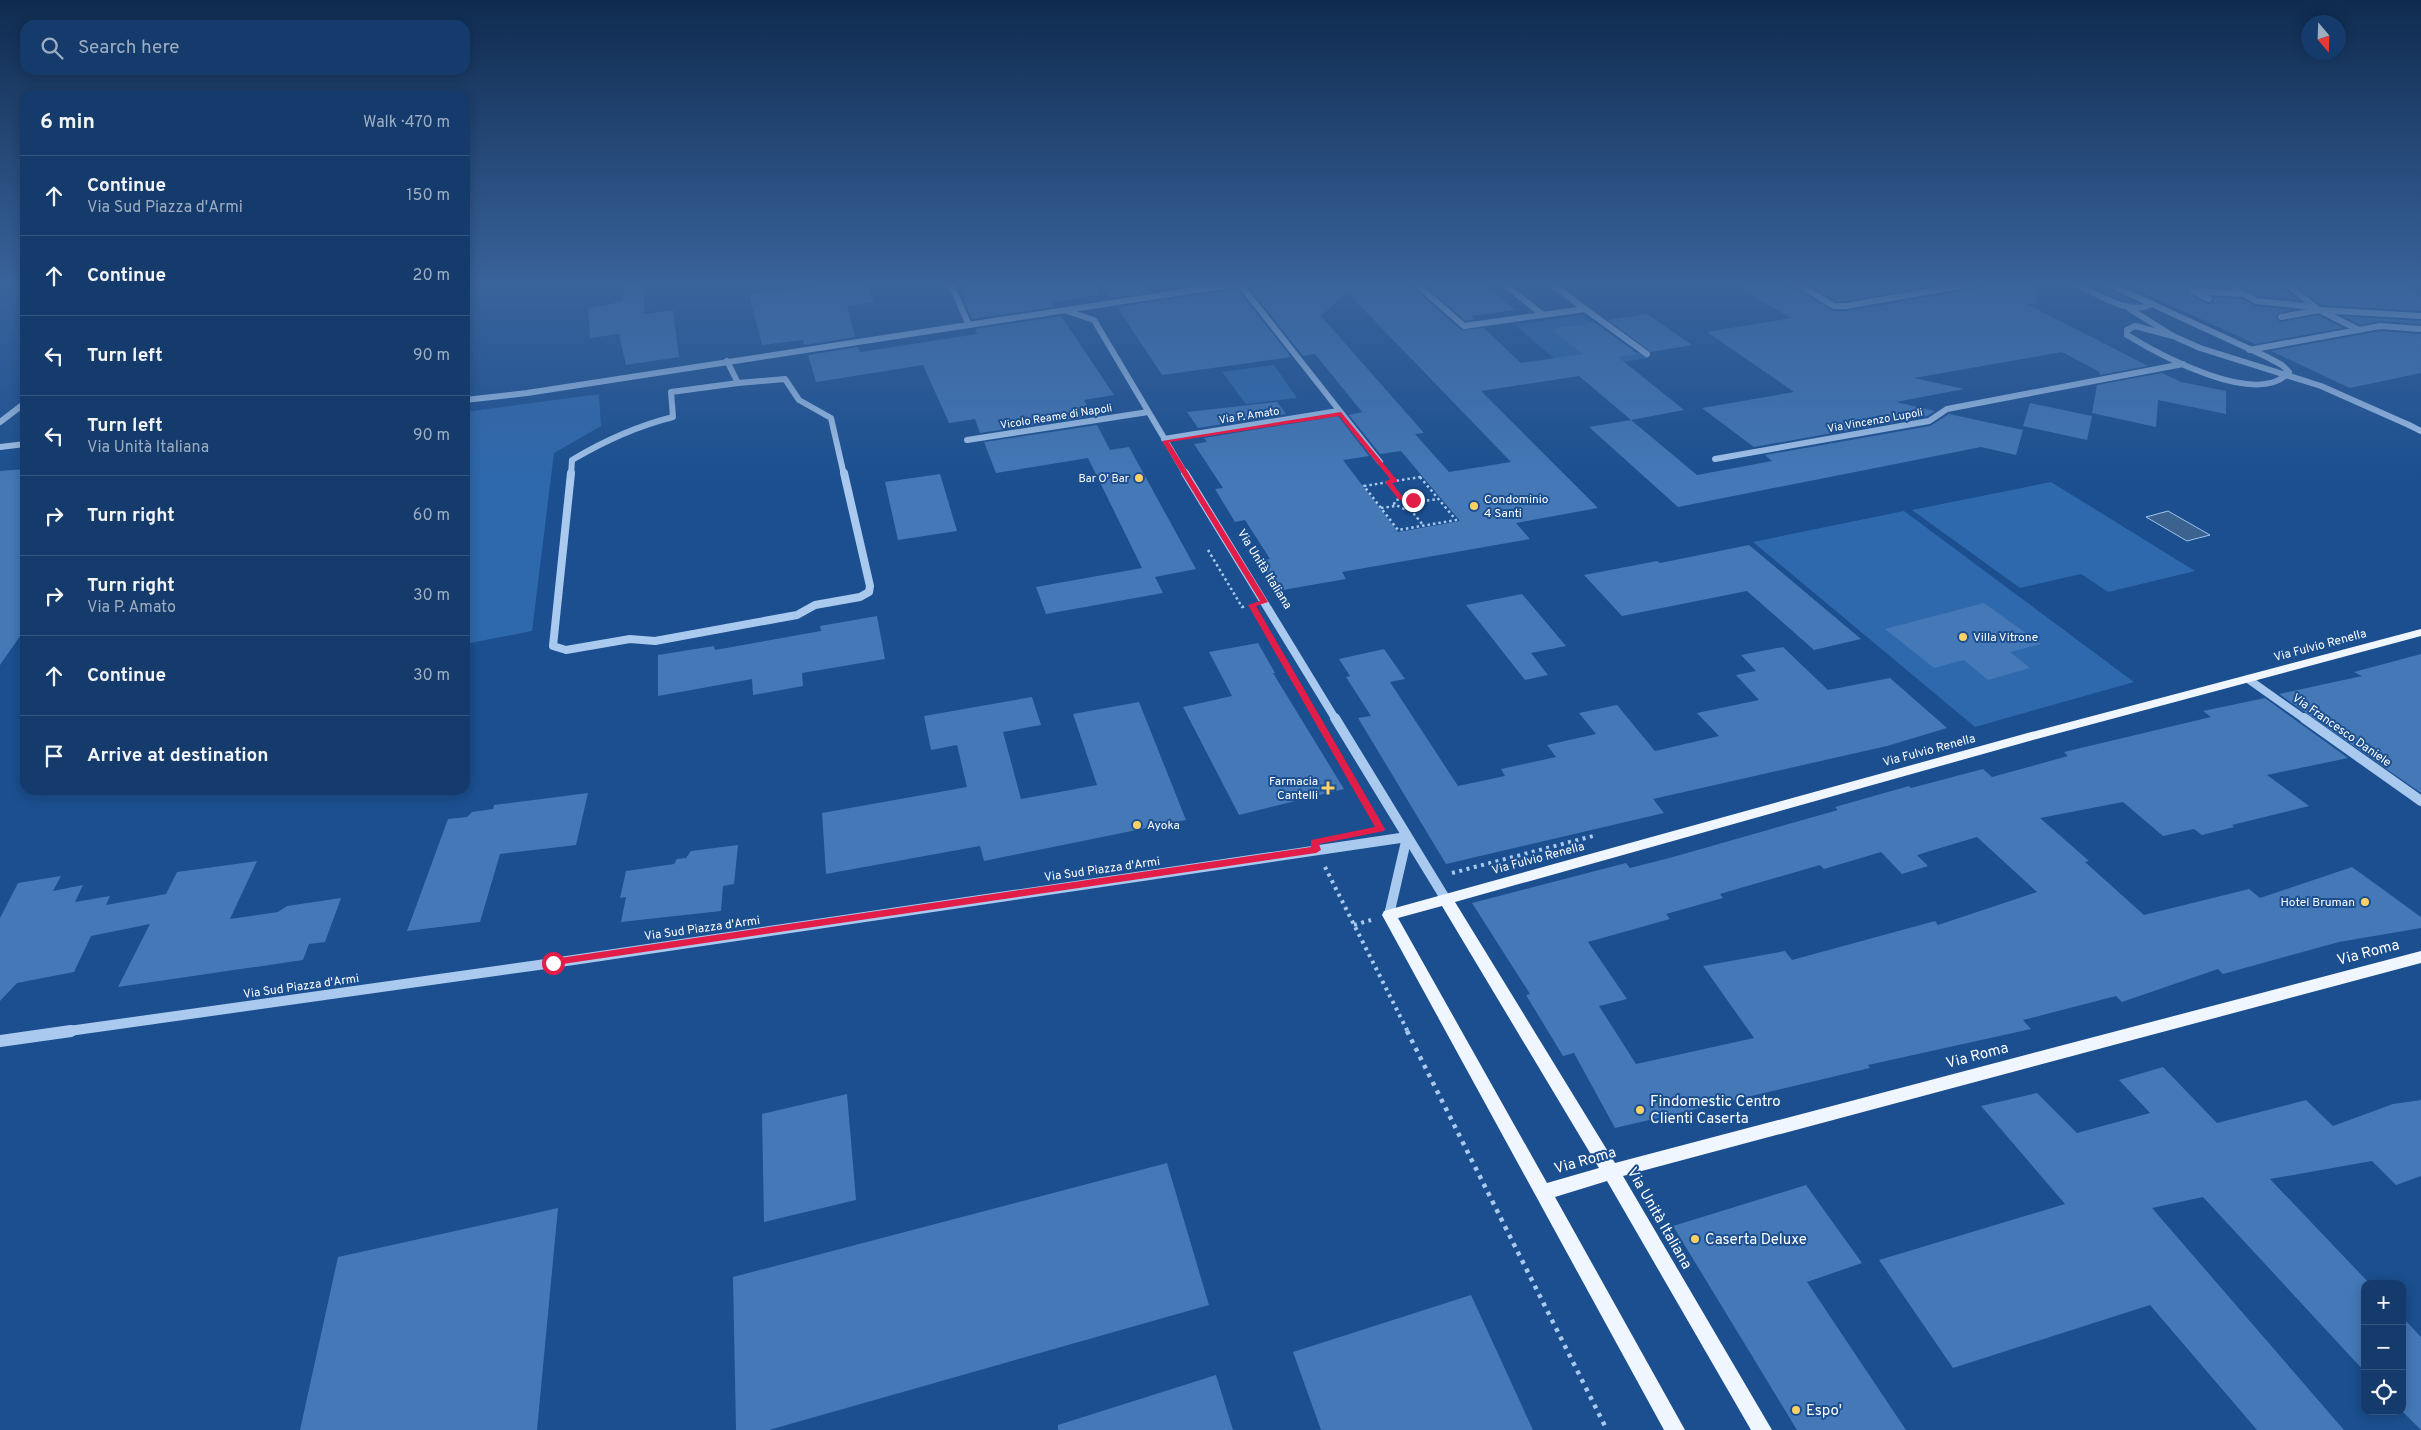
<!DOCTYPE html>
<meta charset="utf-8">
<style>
body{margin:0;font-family:Overpass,sans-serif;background:#1d4271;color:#f1f3f6}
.controls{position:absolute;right:15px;bottom:15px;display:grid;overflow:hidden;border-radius:10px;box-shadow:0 2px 12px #0003}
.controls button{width:45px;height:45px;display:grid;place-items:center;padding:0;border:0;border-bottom:1px solid #33557e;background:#143b6b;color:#f1f3f6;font:25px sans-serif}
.compass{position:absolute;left:2301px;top:15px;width:45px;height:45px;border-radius:50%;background:#143b6b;box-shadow:0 2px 12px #0003;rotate:161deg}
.stop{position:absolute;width:15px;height:15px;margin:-11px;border:4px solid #e11d48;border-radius:50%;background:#fff}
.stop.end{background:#e11d48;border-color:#fff;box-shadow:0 1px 5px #0008}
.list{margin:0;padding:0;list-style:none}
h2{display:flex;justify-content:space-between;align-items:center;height:65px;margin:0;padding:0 20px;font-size:21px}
h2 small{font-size:16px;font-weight:400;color:#9dadc1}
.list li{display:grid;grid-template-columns:32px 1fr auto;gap:15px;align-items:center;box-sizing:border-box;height:80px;padding:0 20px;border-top:1px solid #33557e}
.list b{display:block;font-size:19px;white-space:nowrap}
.list p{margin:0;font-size:16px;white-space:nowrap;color:#9dadc1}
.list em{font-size:16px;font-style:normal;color:#9dadc1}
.icon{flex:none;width:28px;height:28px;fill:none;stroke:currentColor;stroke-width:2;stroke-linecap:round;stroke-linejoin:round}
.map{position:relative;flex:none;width:2421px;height:1430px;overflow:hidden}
.search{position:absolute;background:#143b6b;box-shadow:0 2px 12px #0003;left:20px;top:20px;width:450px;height:55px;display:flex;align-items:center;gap:12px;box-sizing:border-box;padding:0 18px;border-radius:15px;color:#9dadc1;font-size:19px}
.panel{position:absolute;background:#143b6b;box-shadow:0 2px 12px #0003;left:20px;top:90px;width:450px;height:705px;border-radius:15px}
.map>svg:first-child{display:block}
.green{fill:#2e69ad}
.water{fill:#3c6290;stroke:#9cc4f0}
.building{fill:#4478b7;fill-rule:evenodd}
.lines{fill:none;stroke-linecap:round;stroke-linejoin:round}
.path-far3{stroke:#a9c9ee;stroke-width:2;stroke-dasharray:2 2.5;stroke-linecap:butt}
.path-far2{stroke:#a9c9ee;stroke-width:2.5;stroke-dasharray:2.5 3;stroke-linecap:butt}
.path-far1{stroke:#a9c9ee;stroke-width:4;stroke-dasharray:3 4.5;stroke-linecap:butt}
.path{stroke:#a9c9ee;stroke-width:4.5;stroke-dasharray:4 5.5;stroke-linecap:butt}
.minor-far3{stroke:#a9c9ee;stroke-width:6}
.minor-far2{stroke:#a9c9ee;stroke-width:8}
.minor-far1{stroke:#a9c9ee;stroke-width:10}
.minor{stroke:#a9c9ee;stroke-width:12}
.major{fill:#f0f6ff;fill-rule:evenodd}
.minor-bridge{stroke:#a9c9ee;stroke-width:6}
.route{fill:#e11d48}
.poi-dot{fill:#ffd166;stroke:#1b4f8f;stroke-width:2}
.labels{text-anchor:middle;stroke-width:4;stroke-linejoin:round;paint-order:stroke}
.far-street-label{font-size:11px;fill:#fff;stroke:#1b4f8f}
.far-poi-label{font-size:11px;fill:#fff;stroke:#1b4f8f;text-anchor:end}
.poi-label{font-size:12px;fill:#fff;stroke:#1b4f8f;text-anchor:start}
.street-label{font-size:12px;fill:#fff;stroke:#1b4f8f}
.near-street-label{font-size:15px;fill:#fff;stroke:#1b4f8f}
.near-poi-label{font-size:15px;fill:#fff;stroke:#1b4f8f;text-anchor:start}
</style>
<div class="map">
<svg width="2421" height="1430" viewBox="0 0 2421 1430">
<rect width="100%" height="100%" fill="#1b4f8f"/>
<g class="green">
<path d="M2083,282H2093L2140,304L2133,306Z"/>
<path d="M1582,315L1591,322L1552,329L1591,360L1641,352L1649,358L1569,371L1515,325Z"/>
<path d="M1274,365L1297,398L1246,404L1222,372Z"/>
<path d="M599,394L601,426L554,453L532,631L465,644V412Z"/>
<path d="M2051,482L2195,571L2108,592L2081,574L2020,588L1912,510Z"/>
<path d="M1904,511L2134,682L1975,727L1753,542Z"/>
</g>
<path class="water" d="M2168,511L2210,535L2187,541L2146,517Z"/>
<g class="building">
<path d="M624,282H645L644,314L673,310L679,357L626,365L619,334L590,338L588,309L623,301Z"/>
<path d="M836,282H866L874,302L847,306L855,337L804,345L803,340L762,345L749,295L837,284Z"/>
<path d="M959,282H1098L1099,295L1052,302L1055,307L972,319L962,296H967Z"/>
<path d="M1100,282H1146L1153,292L1111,298Z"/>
<path d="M1307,282H1409L1411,286L1461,330L1484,328L1521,363L1583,354L1551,329L1594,322L1638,354L1618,357L1684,410L1631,420L1579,376L1481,391L1598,508L1516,523L1530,539L1342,572L1346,579L1277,591L1259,561L1270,559L1245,520L1235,522L1215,489L1223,488L1194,444L1207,442L1204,438L1338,416L1369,456L1343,460L1398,532L1460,521L1401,451L1380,454L1349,415L1362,412L1315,354L1303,356L1250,289ZM1347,292L1511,462L1449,472L1415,434L1424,433L1321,316Z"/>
<path d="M1421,282H1482L1515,310L1471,316L1475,319L1466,321Z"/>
<path d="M1731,282H1789L1791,286L1834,311H1847L1984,287L1988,282H2035L2037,303L2027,304L2148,366L2099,375L2100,372L2062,352L1914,378L1964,389L1896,402L1935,411L1927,416L1754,447L1702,408L1794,392L1707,332L1791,318Z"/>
<path d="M1803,282H1956L1846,301H1835Z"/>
<path d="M2120,282H2279L2281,286L2299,300L2258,296L2235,284L2230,288L2193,286L2188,292L2191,295L2209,304L2213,302L2214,297L2242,299L2255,306L2292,310L2277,314L2276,318L2280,322L2318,315L2343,328L2255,344Z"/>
<path d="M2292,282H2401L2421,297V311L2321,305Z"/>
<path d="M1230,290H1238L1291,357L1162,375L1117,307Z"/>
<path d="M1647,314L1692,345L1651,352L1608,320Z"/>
<path d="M1061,316L1114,395L1084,400L1092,416L980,433L975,419L949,423L923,365L816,382L808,355L858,347L860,352L977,334L975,329Z"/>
<path d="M2343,316L2421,321V324L2380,321L2360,325Z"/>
<path d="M2380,331L2421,334V373L2350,388L2271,351Z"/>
<path d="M2162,373L2181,382L2226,391V414L2158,400L2156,427L2092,413L2097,385Z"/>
<path d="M1277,402L1286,414L1198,428L1187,412Z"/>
<path d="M2030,403L2092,416L2087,440L2023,426Z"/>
<path d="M1949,414L2023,430L2016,455L1981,447L1678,507L1589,427L1631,420L1697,475L1772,461L1765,455L1930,426Z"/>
<path d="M1097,425L1110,450L1129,447L1196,569L1155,577L1163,593L1046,614L1036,587L1142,568L1088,458L996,473L984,442Z"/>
<path d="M25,469V629L0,665V471Z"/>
<path d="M940,474L957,531L898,540L885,482Z"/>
<path d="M1749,545L1861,639L1814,650L1747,591L1622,616L1584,575L1657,561L1660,563Z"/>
<path d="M1522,594L1566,646L1531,653L1548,675L1525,680L1466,605Z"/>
<path d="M1984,603L2041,644L2010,652L2030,668L1988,680L1964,660L1934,668L1885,629Z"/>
<path d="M877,616L885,659L802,673L803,686L753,695L752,679L658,696V655L714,646L715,650L821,631L820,626Z"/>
<path d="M1258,643L1275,673H1273L1344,789L1239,815L1183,707L1232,696L1209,652Z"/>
<path d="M1783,647L1828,690L1890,678L1947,728L1887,746L1653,799L1664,813L1446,864L1358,718L1371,716L1346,677L1350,676L1339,659L1384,649L1405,679L1390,682L1458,786L1505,776L1501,769L1556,757L1547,745L1596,734L1579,713L1617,705L1655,751L1719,736L1697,713L1759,700L1736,675L1756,671L1741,655Z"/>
<path d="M2421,654V793L2279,694L2362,676L2354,672Z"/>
<path d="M1032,697L1041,725L1003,732L1021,799L1097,785L1073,714L1139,702L1186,820L984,861L980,846L826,874L822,813L967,787L957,745L931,750L924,716Z"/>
<path d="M2265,698L2348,758L2267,775L2309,806L2232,825L2234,827L2202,835L2194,829L2163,836L2123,802L2040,818L2089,861L2085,862L2144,915L2249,889L2260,898L2352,867L2421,917V928L2339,942L2223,974L2218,969L2122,1002L2116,996L2023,1020L2031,1029L1868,1065L1870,1068L1615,1128L1574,1053L1563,1056L1526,995L1530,994L1472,903L1626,863L1630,868L1673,857L1838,810L1835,807L1909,786L1911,788L1983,769L1992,777L2068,756L2064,752L2211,717L2203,711ZM1977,837L2037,892L1938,925L1935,921L1792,960L1785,951L1703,966L1754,1038L1636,1064L1599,1006L1627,999L1588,942L1670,919L1666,914L1723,898L1720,894L1820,865L1824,869L1881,852L1902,874L1928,866L1917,855Z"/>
<path d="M588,793L576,845L500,854L480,922L407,931L448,819L467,817L472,812L493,809L494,805Z"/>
<path d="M738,845L734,884L723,886L721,911L621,922L626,897L620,898L626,871L674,864L677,859L686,858L691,851Z"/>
<path d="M257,861L230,919L278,912L287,906L341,898L325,942L309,944L303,960L118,987L150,924L91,936L74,972L17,983L0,1001V918L18,883L61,876L53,891L83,885L75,902L110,896L106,905L166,894L177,872Z"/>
<path d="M2163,1067L2217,1123L2306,1100L2333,1126L2393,1104L2421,1100V1176L2396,1185L2372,1161L2270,1179L2370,1284H2365V1372L2203,1197L2152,1208L2344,1430H2257L2150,1305L1953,1368L1879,1260L2065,1204L1981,1106L2037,1093L2077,1133L2150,1113L2119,1080Z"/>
<path d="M847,1094L856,1200L764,1222L762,1114Z"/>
<path d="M1167,1163L1209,1305L769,1430H736L733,1277Z"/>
<path d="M1806,1185L1862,1263L1807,1282L1906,1430H1797L1673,1226Z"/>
<path d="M558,1208L537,1430H300L338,1257Z"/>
<path d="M1471,1295L1533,1430H1321L1293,1352Z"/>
<path d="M2402,1317L2421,1337V1430L2402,1411Z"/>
<path d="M1216,1375L1233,1430H1058V1425Z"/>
</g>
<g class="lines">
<path class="path-far3" d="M1264,283L1279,282"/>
<g class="path-far2">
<path d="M1389,475L1394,481"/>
<path d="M1420,477L1456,520L1398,530L1364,486Z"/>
<path d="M1388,482L1401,498"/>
<path d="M1405,498L1414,500L1416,506L1404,509L1394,504L1396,500Z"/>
<path d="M1416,502L1438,499"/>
<path d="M1381,508L1395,506"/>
<path d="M1410,509L1423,525"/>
<path d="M1208,550L1242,607L1246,606"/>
</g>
<g class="path-far1">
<path d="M1325,867L1408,1032"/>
<path d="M1452,873L1593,836"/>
<path d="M1354,925L1371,920"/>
</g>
<path class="path" d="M1407,1031L1607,1430"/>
<g class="minor-far3">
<path d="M950,282L968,323"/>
<path d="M1414,282L1464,326L1585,309L1549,282"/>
<path d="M1517,282L1504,284L1543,315"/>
<path d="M1794,282L1834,306H1846L1983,282"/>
<path d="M2074,282C2093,292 2131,317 2151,304"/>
<path d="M2104,282L2267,357L2282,365L2289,372C2258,409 2158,354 2127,335V330L2135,326L2173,336"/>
<path d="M2284,282L2319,310L2359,330"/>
<path d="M1239,283L1380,462"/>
<path d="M2235,289L2256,301L2314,307"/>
<path d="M2209,299L2193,291L2242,294"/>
<path d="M1585,309L1647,354"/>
<path d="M2130,309L2173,336L2200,348"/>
<path d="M1067,311L1094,320L1186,475"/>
<path d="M2281,317L2319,310L2421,316"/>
<path d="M2249,350L2380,326L2421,329"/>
<path d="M727,361L738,383"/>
<path d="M738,383L785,379L799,400L831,418L844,475"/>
<path d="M465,400L527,393L1248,282"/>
<path d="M0,422L25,403"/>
<path d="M2409,425L2421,431"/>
<path d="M1164,439L1338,411"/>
<path d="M967,440L1148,412"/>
<path d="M0,447L25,444"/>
<path d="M1715,459L1929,421L1947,409L2183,364"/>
<path d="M571,475L572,460C604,441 637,426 673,417L671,392L738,383"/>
</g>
<g class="minor-far2">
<path d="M571,473L553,646L566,650L630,639L655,641L797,615L815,605L860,597L869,592L870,586L844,473"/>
<path d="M1185,473L1336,720"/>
<path d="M2248,679L2306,720"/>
</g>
<g class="minor-far1">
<path d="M1335,718L1445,898"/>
<path d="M2304,718L2421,801"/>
<path d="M1389,915L1407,837"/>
<path d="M62,1032L553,963L1407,837"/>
</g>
<path class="minor" d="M0,1041L71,1031"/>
<path class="major" d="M2421,629V636L2033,740L1455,902L1615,1163L2421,951V963L1623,1176L1772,1430H1751L1607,1181L1555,1197L1685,1430H1664L1382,915L1384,911L2024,734ZM1442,906L1599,1168L1547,1183L1398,918Z"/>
<path class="minor-bridge" d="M2200,348L2321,386L2409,425"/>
</g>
<linearGradient id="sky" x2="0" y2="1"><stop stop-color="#0f2b4f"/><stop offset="0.59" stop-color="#39639b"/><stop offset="1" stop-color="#39639b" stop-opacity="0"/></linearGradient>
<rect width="2421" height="482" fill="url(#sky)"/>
<path class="route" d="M1341,412L1397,480V482L1392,483L1403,497L1415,498V501L1399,500L1385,482L1390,479L1339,416L1169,442L1268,602L1256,606L1385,829L1384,831L1319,844L1321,850L1316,853L549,966L548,963L553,959L1311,847V840L1375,827L1248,605L1260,601L1162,441Z"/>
<g class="poi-dot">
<circle cx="1139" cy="478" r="5"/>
<circle cx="1474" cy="506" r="5"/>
<circle cx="1963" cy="637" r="5"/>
<path d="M1325.5 780.5h5v5h5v5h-5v5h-5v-5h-5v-5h5z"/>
<circle cx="1137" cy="825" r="5"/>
<circle cx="2365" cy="902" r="5"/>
<circle cx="1640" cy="1110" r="5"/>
<circle cx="1695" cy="1239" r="5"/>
<circle cx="1796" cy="1410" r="5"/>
</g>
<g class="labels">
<g class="far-street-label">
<text transform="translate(1249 415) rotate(-9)" y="4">Via P. Amato</text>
<text transform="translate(1056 416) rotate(-9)" y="4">Vicolo Reame di Napoli</text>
<text transform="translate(1875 420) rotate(-10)" y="4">Via Vincenzo Lupoli</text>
</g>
<g class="far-poi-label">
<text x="1129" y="482">Bar O' Bar</text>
</g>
<g class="poi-label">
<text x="1484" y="503">Condominio<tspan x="1484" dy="14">4 Santi</tspan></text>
<text x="1973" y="641">Villa Vitrone</text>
<text x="1318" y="785" text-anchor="end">Farmacia<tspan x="1318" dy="14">Cantelli</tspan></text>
<text x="1147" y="829">Ayoka</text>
<text x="2355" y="906" text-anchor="end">Hotel Bruman</text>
</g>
<g class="street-label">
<text transform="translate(1265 569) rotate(58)" y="4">Via Unità Italiana</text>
<text transform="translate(2320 645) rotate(-15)" y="4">Via Fulvio Renella</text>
<text transform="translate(2342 730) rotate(35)" y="4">Via Francesco Daniele</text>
<text transform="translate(1929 750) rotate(-15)" y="4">Via Fulvio Renella</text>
<text transform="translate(1538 858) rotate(-15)" y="4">Via Fulvio Renella</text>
<text transform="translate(1102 869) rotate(-8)" y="4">Via Sud Piazza d'Armi</text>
<text transform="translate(702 928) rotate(-8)" y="4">Via Sud Piazza d'Armi</text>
<text transform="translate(301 986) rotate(-8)" y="4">Via Sud Piazza d'Armi</text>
</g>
<g class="near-street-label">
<text transform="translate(2368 952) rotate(-15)" y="5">Via Roma</text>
<text transform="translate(1977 1055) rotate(-15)" y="5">Via Roma</text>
<text transform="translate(1585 1160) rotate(-16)" y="5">Via Roma</text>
<text transform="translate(1660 1218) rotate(60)" y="5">Via Unità Italiana</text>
</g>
<g class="near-poi-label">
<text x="1650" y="1106">Findomestic Centro<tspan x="1650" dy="17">Clienti Caserta</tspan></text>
<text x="1705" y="1244">Caserta Deluxe</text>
<text x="1806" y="1415">Espo'</text>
</g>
</g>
</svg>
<div class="controls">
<button>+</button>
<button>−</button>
<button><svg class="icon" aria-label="locate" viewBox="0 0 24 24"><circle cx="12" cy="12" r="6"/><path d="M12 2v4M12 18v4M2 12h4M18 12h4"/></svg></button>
</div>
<svg class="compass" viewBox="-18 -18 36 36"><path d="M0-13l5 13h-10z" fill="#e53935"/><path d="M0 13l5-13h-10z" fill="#9dadc1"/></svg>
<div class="stop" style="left:553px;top:963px"></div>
<div class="stop end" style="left:1413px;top:500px"></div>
<div class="search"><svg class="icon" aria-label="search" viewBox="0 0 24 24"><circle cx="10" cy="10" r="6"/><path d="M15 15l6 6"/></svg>Search here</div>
<section class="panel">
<h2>6 min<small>Walk · 470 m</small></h2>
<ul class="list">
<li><svg class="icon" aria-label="ahead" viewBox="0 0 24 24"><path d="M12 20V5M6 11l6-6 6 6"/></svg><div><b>Continue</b><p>Via Sud Piazza d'Armi</p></div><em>150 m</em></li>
<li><svg class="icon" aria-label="ahead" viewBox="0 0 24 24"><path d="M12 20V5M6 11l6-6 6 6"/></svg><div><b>Continue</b></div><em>20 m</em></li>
<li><svg class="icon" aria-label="left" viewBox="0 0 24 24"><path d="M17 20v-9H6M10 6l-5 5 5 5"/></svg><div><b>Turn left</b></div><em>90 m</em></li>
<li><svg class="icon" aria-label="left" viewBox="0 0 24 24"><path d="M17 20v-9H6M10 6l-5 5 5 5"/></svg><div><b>Turn left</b><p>Via Unità Italiana</p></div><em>90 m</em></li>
<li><svg class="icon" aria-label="right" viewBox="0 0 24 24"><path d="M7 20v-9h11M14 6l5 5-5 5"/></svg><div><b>Turn right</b></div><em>60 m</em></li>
<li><svg class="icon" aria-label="right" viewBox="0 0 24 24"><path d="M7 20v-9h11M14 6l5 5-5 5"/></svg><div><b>Turn right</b><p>Via P. Amato</p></div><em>30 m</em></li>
<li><svg class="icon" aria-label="ahead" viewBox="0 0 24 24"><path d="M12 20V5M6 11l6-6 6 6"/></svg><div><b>Continue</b></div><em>30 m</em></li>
<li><svg class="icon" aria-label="arrive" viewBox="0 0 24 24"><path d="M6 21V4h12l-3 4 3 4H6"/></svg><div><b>Arrive at destination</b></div></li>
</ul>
</section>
</div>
